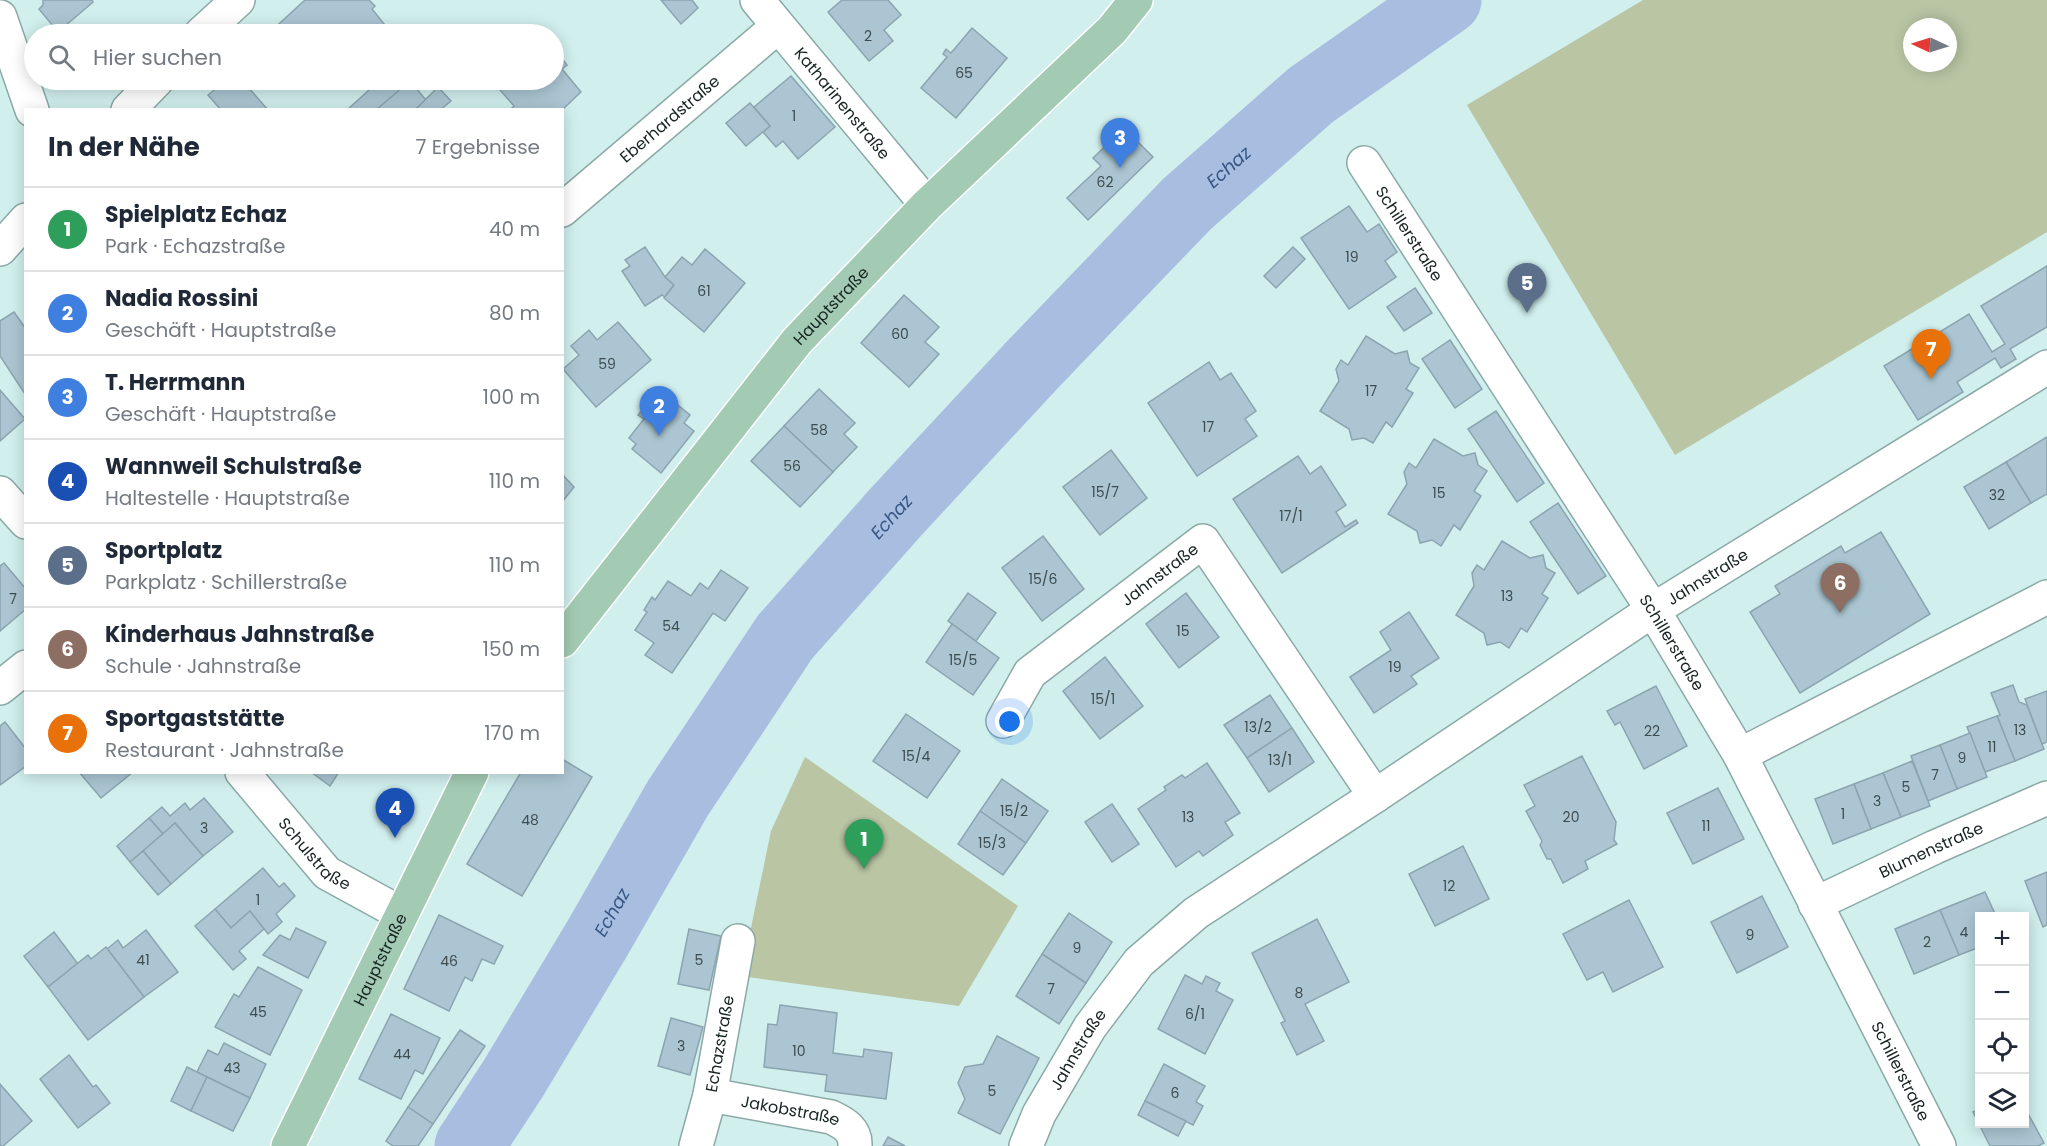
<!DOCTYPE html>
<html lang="de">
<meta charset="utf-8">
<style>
body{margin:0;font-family:Poppins,sans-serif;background:#f6f6f7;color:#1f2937}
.controls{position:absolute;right:18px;bottom:18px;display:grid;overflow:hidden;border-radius:0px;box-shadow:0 3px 15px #0003}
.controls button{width:54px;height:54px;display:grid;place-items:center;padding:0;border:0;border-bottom:2px solid #e0e1e3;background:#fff;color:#1f2937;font:30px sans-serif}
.compass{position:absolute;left:1903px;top:18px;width:54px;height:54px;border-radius:50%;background:#fff;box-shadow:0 3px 15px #0003;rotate:274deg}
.you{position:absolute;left:1010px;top:722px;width:21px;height:21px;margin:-15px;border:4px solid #fff;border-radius:50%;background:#1a73e8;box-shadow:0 0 0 9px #1a73e833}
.badge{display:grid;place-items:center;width:39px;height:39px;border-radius:50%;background:#0f766e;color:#fff;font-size:20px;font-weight:700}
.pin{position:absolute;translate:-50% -50px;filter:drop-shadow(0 2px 3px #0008)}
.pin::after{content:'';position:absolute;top:32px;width:21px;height:18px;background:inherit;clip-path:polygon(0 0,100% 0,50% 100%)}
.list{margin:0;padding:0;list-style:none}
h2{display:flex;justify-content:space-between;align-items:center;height:78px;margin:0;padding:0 24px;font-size:26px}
h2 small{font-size:20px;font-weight:400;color:#747a83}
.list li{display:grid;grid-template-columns:39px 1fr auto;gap:18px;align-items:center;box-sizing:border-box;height:84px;padding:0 24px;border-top:2px solid #e0e1e3}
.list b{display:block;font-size:22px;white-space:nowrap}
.list p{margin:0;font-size:20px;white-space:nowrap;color:#747a83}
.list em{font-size:20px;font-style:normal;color:#747a83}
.icon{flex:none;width:33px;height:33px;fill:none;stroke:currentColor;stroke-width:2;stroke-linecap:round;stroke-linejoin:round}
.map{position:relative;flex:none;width:2047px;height:1146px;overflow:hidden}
.search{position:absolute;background:#fff;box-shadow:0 3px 15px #0003;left:24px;top:24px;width:540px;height:66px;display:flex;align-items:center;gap:15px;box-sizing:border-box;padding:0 21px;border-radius:33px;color:#747a83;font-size:22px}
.panel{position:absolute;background:#fff;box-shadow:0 3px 15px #0003;left:24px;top:108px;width:540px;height:666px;border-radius:0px}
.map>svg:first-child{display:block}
.green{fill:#b9c5a3;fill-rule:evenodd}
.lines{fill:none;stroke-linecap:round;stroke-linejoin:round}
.river{stroke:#a7bee0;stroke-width:69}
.building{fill:#abc6d2;stroke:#8ba5b0;stroke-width:1.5}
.minor-casing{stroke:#8ba9a7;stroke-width:36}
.major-casing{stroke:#fff;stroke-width:36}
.minor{stroke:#fff;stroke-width:33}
.major{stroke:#a3cbb3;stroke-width:33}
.labels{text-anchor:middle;stroke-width:5;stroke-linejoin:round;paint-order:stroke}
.number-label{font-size:14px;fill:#3d4c4f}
.street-label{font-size:16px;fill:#182423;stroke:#d0efed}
.water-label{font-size:18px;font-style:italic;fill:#375684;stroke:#d0efed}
</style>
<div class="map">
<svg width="2047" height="1146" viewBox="0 0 2047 1146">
<rect width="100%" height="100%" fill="#d0efed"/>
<g class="green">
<path d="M1643,0H2047V232L1675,455L1467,105ZM1912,27H1948V63H1912Z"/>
<path d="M805,757L1018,906L959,1006L741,976L771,831Z"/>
</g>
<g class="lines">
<path class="river" id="s1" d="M469,1146L513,1079L597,939L678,798L785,637L895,513L1035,362L1187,204L1311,95L1447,0"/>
</g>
<g class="building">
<path d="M43,0H92L93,2L58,32L39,9L43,5Z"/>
<path d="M305,0H369L375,6L372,9L385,25L373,34H270L269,33Z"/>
<path d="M661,0H692L698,8L681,24Z"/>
<path d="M842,0H888L901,15L884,30L893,41L869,61L828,12Z"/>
<path d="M972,28L1007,58L956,118L921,88L947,57L943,54L946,49L951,53Z"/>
<path d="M554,48L567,65L562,69L581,92L562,110H510L514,106L494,83L498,80H554Z"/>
<path d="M791,76L835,127L798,159L783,141L776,147L763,132L770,126L754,107Z"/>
<path d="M226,80H242L268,110H221L208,95Z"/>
<path d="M380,80H414L376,110H347Z"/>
<path d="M410,81L426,100L415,110H376Z"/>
<path d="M438,87L451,101L440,110H415Z"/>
<path d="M750,103L770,126L746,146L726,123Z"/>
<path d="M1124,128L1153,157L1088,220L1067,198L1101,166L1093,158Z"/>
<path d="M1349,206L1367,232L1379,224L1397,252L1385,261L1396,277L1349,309L1301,238Z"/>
<path d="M645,247L665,277L674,285L665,297L662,295L645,306L622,271L630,266L625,260Z"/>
<path d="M1293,247L1305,259L1276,288L1264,276Z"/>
<path d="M705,249L745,283L704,332L664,298L674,285L665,277L682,257L692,265Z"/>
<path d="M2047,266V327L2010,349L2016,359L2001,368L1995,358L1957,382L1963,392L1918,420L1884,366L1969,314L1992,352L2005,344L1981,306Z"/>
<path d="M1415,288L1432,313L1404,331L1387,307Z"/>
<path d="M904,295L939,327L925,342L939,354L909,387L861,343Z"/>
<path d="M14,312L26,329L25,394L0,356V321Z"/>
<path d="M618,322L651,360L596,407L563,369L579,355L571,346L589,330L597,340Z"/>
<path d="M1366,336L1395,354L1407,351L1410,363L1419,368L1406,389L1413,393L1392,427L1386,422L1373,443L1364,438L1352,440L1349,429L1320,411L1339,381L1336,369L1341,360L1348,365Z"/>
<path d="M1450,340L1482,389L1455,408L1422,359Z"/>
<path d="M1209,362L1220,380L1231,373L1256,411L1245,419L1257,436L1197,476L1148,403Z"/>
<path d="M819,389L855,423L844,434L857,447L833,472L784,426Z"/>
<path d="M0,390L25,419L0,441Z"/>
<path d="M659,390L690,415L684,423L694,431L661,473L632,449L636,444L629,438L644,419L638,415Z"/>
<path d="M1496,411L1544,483L1517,502L1468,429Z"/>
<path d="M784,426L833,472L800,507L751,461Z"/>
<path d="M2047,437V494L2031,503L2006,462Z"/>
<path d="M1434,439L1463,456L1475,453L1478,465L1487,471L1474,491L1481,496L1460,530L1454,525L1441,546L1432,540L1420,543L1417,531L1388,514L1407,484L1404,472L1409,463L1416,468Z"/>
<path d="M1111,450L1147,498L1100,535L1063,487Z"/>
<path d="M1298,456L1310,474L1321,466L1346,505L1336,512L1345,527L1356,520L1358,523L1282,573L1233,499Z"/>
<path d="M2006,462L2031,503L1989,529L1964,487Z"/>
<path d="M562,474L574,487L562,502Z"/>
<path d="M1558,503L1606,576L1578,594L1530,522Z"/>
<path d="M1881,532L1930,614L1800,693L1750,612L1780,594L1775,586L1841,546L1845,553Z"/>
<path d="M1043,536L1084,589L1042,621L1002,568Z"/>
<path d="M1502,541L1530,558L1543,555L1546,568L1555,573L1542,594L1548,598L1527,632L1521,628L1509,648L1500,642L1487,645L1484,633L1456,615L1474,586L1472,573L1477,565L1484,570Z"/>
<path d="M4,563L26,589V609L0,631V566Z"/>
<path d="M721,570L748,588L725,621L713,613L672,673L645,655L654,643L635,630L647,612L644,610L652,597L655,600L668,581L691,596L700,583L708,589Z"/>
<path d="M968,593L996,613L976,641L948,621Z"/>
<path d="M1186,593L1219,637L1179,668L1146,624Z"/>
<path d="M1409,612L1439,658L1411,676L1417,684L1374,713L1350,677L1391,650L1380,632Z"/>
<path d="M952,624L999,658L973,695L926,662Z"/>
<path d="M1105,657L1143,706L1100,739L1063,691Z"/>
<path d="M2013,685L2019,702L2027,705L2044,749L2015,761L1997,716L2000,715L1991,693Z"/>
<path d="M1656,686L1687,746L1644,769L1620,722L1615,725L1607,711Z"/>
<path d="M2047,691V742L2042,744L2025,699Z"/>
<path d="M1270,695L1292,728L1247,758L1224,725Z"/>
<path d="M906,714L960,751L927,798L873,761Z"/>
<path d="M1997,716L2015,761L1985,772L1967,727Z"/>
<path d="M5,722L26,749V766L0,785V726Z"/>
<path d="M1292,728L1314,762L1269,792L1247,758Z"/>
<path d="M1970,733L1987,777L1957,789L1940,745Z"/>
<path d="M1940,745L1957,789L1928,801L1911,756Z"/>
<path d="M1582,756L1616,822L1614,840L1617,844L1585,861L1588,869L1563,883L1551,859H1547L1540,845L1542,841L1526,811L1535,806L1524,785Z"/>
<path d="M562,759L592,777L522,896L467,864L521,772H562Z"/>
<path d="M1912,761L1930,806L1901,817L1883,773Z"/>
<path d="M1207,763L1240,813L1225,822L1233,835L1203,856L1199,851L1176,867L1138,809L1166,790L1164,787L1182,775L1185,778Z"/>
<path d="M79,772H133L101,798Z"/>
<path d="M311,772H339L330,786Z"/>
<path d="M1883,773L1901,817L1871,829L1854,784Z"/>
<path d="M1002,779L1048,811L1026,843L980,811Z"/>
<path d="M1854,784L1871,829L1833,844L1815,799Z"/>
<path d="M1718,788L1744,839L1693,864L1667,813Z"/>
<path d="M204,798L233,832L203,856L175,823L163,834L149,818L162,807L170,816L185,803L190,810Z"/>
<path d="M1112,804L1139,844L1112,862L1085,822Z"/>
<path d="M980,811L1026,843L1003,875L958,844Z"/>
<path d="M149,818L163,834L130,862L117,846Z"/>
<path d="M175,823L203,856L171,884L143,851Z"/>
<path d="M1463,846L1489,899L1435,926L1409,874Z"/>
<path d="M143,851L171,884L158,895L130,862Z"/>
<path d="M263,868L279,887L284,883L295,896L276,914L282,922L268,934L250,911L231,928L215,909Z"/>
<path d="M2047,872V925L2043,927L2025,881Z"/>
<path d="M1985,892L1996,916H1980V947L1959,955L1940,910Z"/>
<path d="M1762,896L1788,947L1737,973L1711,922Z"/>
<path d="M1629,900L1663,967L1613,992L1603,972L1587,980L1563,934Z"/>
<path d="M215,909L231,928L250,911L264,929L239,951L246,959L233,970L195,926Z"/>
<path d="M1940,910L1959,955L1914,974L1895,929Z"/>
<path d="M1069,913L1112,942L1086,983L1042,954Z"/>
<path d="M439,915L503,946L494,964L482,959L472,981L465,977L449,1011L404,989Z"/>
<path d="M1317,919L1349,982L1305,1004L1324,1041L1297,1055L1281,1023L1285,1021L1252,953Z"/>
<path d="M296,928L326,942L308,978L263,955L280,935L290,940Z"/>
<path d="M689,929L721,936L709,990L678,984Z"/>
<path d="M146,930L178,972L144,997L107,949L118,940L123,948Z"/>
<path d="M54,932L78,964L48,987L24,956Z"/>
<path d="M106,947L144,997L88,1040L48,987L88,955L91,959Z"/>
<path d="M1042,954L1086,983L1059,1024L1016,996Z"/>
<path d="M258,967L302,990L270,1055L215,1027L234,994L239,997Z"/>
<path d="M1185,975L1202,984L1206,976L1220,983L1216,991L1233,1000L1205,1054L1158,1029Z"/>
<path d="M780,1005L837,1013L833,1053L863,1057L864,1049L892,1053L886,1099L825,1091L827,1075L764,1067L768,1024L777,1025Z"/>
<path d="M391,1014L440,1038L423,1074L415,1070L401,1099L359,1079Z"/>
<path d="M671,1018L703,1027L690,1075L658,1066Z"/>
<path d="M460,1030L485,1046L433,1124L408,1107Z"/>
<path d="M997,1036L1039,1058L1000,1134L958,1113L965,1099L958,1083L965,1067L983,1064Z"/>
<path d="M224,1043L266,1064L250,1098L197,1072L208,1050L218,1055Z"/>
<path d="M69,1055L93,1087L96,1085L110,1103L78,1128L40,1079Z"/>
<path d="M1164,1064L1205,1086L1196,1102L1203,1106L1193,1125L1145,1101Z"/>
<path d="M187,1067L207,1077L191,1111L171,1101Z"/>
<path d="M207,1077L250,1098L233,1131L191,1111Z"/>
<path d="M0,1084L32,1121L3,1146H0Z"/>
<path d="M1145,1101L1186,1121L1178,1136L1138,1115Z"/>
<path d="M2024,1106L2044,1143L2038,1146H1990L1973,1112L1980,1109V1124H2024Z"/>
<path d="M408,1107L433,1124L418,1146H393L386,1141Z"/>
<path d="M888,1137L905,1146H883Z"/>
</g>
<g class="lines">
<g class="minor-casing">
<g id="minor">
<path id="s2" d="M757,0L927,205"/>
<path d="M0,17L32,110"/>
<path d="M201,34L238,0"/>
<path d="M128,110L157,80"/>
<path id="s3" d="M1364,163L1653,610L1740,755L1939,1146"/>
<path id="s4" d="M562,210L777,27"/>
<path d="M0,249L26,220"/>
<path d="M0,493L26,522"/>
<path d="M0,688L26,667"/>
<path id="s5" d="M1003,721L1030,673L1203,541L1375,796"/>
<path d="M1740,755L2047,597"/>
<path id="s6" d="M242,772L327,873L402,914"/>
<path id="s7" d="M1815,904L1935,847L2047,798"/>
<path id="s8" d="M710,1095L831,1117C844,1123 856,1130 855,1146"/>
<path id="s9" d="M696,1146L710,1095L738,941"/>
<path id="s10" d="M1026,1146L1039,1114L1090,1027L1139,962L1196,913L1375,796L1653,610L2047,367"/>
</g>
</g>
<g class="major-casing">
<g id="major">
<path id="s11" d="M562,641L797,341L927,205L1112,30L1136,0"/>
<path id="s12" d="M288,1146L472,772"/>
</g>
</g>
<use href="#minor" class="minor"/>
<use href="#major" class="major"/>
</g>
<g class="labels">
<g class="number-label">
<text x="868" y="41">2</text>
<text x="964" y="78">65</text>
<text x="794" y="121">1</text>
<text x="1105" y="187">62</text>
<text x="1352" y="262">19</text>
<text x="704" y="296">61</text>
<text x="900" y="339">60</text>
<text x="607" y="369">59</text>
<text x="1371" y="396">17</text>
<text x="1208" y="432">17</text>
<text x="819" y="435">58</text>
<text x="792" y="471">56</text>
<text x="1105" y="497">15/7</text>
<text x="1439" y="498">15</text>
<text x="1997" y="500">32</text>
<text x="1291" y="521">17/1</text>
<text x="1043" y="584">15/6</text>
<text x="1507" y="601">13</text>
<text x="13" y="604">7</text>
<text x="671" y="631">54</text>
<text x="1183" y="636">15</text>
<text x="963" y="665">15/5</text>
<text x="1395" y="672">19</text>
<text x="1103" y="704">15/1</text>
<text x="1258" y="732">13/2</text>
<text x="2020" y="735">13</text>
<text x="1652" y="736">22</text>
<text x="1992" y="752">11</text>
<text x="916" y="761">15/4</text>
<text x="1962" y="763">9</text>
<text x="1280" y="765">13/1</text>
<text x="1935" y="780">7</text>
<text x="1906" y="792">5</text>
<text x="1877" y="806">3</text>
<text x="1014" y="816">15/2</text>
<text x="1843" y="819">1</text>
<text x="1188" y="822">13</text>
<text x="1571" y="822">20</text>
<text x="530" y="825">48</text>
<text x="1706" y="831">11</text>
<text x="204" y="833">3</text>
<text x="992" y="848">15/3</text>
<text x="1449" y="891">12</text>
<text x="258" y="905">1</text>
<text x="1964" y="937">4</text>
<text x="1750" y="940">9</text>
<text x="1927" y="947">2</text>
<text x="1077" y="953">9</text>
<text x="143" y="965">41</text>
<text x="699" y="965">5</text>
<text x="449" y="966">46</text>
<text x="1051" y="994">7</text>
<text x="1299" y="998">8</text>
<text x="258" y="1017">45</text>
<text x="1195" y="1019">6/1</text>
<text x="681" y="1051">3</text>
<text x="799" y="1056">10</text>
<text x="402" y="1059">44</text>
<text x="232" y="1073">43</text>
<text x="992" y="1096">5</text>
<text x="1175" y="1098">6</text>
</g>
<g class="street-label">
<text dy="6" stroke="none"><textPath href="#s2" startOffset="134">Katharinenstraße</textPath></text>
<text dy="6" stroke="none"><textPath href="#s4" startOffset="141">Eberhardstraße</textPath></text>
<text dy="6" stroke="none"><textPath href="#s3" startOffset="84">Schillerstraße</textPath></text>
<text dy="6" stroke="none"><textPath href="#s11" startOffset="430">Hauptstraße</textPath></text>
<text dy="6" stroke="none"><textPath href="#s5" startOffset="218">Jahnstraße</textPath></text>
<text dy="6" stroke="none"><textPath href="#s10" startOffset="904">Jahnstraße</textPath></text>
<text dy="6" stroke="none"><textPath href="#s3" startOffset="570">Schillerstraße</textPath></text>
<text dy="6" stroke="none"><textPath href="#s7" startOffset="128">Blumenstraße</textPath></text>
<text dy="6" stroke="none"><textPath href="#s6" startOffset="110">Schulstraße</textPath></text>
<text dy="6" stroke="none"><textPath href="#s12" startOffset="208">Hauptstraße</textPath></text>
<text dy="6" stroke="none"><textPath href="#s9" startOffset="105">Echazstraße</textPath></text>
<text dy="6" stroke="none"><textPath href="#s10" startOffset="110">Jahnstraße</textPath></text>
<text dy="6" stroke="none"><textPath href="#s3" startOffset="1056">Schillerstraße</textPath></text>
<text dy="6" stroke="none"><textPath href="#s8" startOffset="82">Jakobstraße</textPath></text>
</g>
<g class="water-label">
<text dy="6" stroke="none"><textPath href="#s1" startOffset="1246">Echaz</textPath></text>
<text dy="6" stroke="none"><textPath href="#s1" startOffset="760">Echaz</textPath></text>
<text dy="6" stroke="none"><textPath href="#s1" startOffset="274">Echaz</textPath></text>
</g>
</g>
</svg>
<div class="controls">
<button>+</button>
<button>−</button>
<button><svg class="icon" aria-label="locate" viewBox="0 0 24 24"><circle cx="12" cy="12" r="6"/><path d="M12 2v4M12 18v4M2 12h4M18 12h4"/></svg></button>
<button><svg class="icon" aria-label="layers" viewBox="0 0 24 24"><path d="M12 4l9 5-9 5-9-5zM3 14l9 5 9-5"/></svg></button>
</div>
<svg class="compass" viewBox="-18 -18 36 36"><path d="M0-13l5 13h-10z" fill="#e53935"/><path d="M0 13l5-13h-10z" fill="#747a83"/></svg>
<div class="you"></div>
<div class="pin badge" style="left:864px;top:869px;background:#2e9e5b">1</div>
<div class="pin badge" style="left:659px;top:436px;background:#3f7fe0">2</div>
<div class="pin badge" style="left:1120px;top:168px;background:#3f7fe0">3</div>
<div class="pin badge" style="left:395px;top:838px;background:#1a4fb4">4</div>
<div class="pin badge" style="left:1527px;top:313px;background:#5c6f8a">5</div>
<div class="pin badge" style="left:1840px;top:613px;background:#8d6e63">6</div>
<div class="pin badge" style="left:1931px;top:379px;background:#e8710a">7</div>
<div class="search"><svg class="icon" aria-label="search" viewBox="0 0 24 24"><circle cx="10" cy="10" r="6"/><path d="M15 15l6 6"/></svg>Hier suchen</div>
<section class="panel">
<h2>In der Nähe<small>7 Ergebnisse</small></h2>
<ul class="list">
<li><span class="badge" style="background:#2e9e5b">1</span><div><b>Spielplatz Echaz</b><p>Park · Echazstraße</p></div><em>40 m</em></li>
<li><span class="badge" style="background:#3f7fe0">2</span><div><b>Nadia Rossini</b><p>Geschäft · Hauptstraße</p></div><em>80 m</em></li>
<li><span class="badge" style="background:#3f7fe0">3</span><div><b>T. Herrmann</b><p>Geschäft · Hauptstraße</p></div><em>100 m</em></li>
<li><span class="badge" style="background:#1a4fb4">4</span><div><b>Wannweil Schulstraße</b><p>Haltestelle · Hauptstraße</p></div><em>110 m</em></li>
<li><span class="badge" style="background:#5c6f8a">5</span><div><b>Sportplatz</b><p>Parkplatz · Schillerstraße</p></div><em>110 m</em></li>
<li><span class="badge" style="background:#8d6e63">6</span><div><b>Kinderhaus Jahnstraße</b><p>Schule · Jahnstraße</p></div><em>150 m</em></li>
<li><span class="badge" style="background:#e8710a">7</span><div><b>Sportgaststätte</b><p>Restaurant · Jahnstraße</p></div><em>170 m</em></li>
</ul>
</section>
</div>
